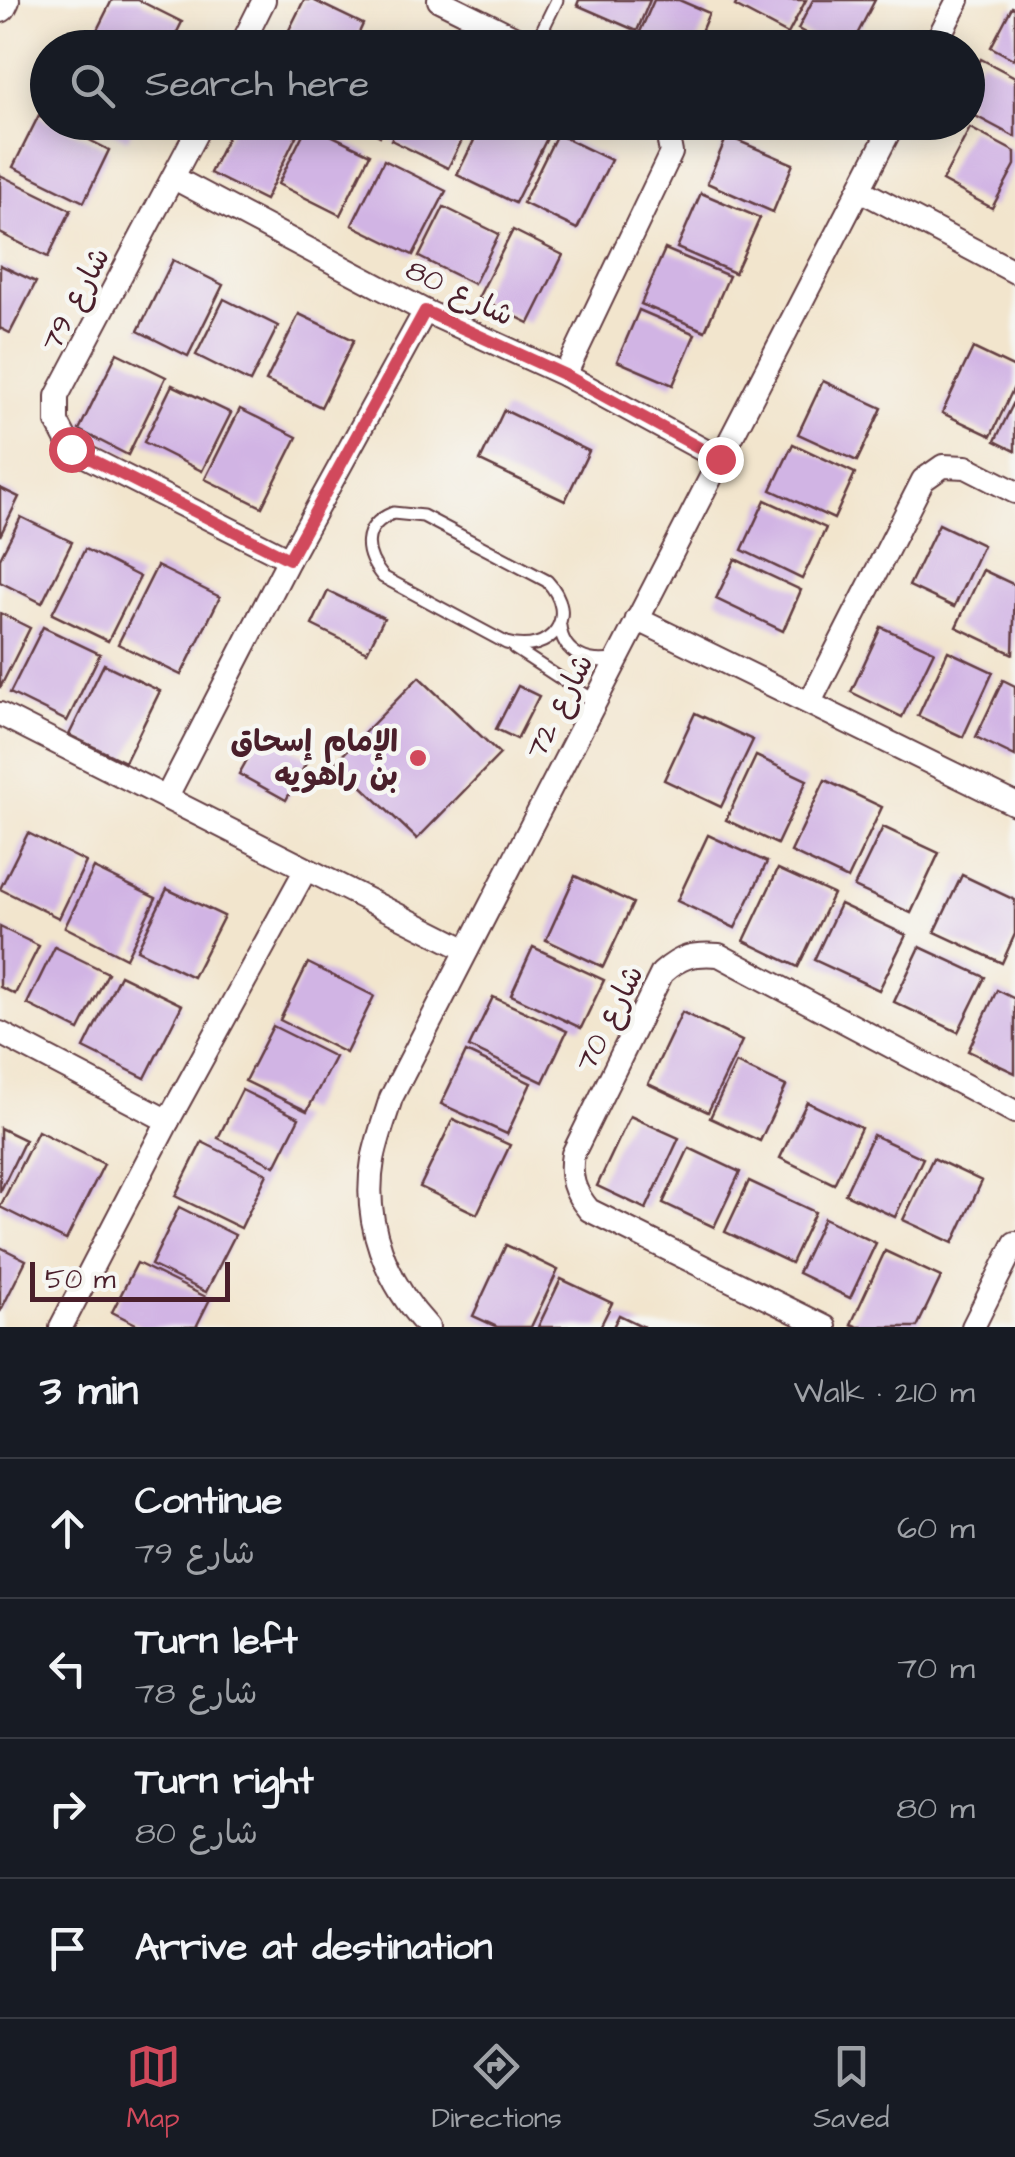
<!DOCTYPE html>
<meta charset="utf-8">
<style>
body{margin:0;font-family:"Architects Daughter","Playpen Sans Arabic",sans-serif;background:#242831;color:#f1f3f6}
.scale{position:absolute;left:30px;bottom:25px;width:200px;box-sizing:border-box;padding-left:10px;border:5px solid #4a1f2b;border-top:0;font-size:28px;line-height:35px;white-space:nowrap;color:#4a1f2b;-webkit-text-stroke:8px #f6f6f2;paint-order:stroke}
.stop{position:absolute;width:30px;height:30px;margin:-22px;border:8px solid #d1495b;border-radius:50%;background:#fff}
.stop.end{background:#d1495b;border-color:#fff;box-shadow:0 2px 10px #0008}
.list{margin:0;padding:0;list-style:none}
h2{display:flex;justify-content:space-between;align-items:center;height:130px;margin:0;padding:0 40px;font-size:42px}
h2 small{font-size:32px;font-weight:400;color:#9ea1a6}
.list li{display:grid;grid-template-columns:65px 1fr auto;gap:30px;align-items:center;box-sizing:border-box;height:140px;padding:0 40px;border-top:2px solid #363941}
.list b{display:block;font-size:38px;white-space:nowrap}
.list p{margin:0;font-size:32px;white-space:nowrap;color:#9ea1a6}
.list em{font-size:32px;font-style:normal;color:#9ea1a6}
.icon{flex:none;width:55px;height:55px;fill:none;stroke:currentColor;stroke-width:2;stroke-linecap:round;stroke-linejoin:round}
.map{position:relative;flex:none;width:1015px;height:1327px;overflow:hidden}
.search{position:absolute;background:#171b24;box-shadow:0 5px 25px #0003;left:30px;right:30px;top:30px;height:110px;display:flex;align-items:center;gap:25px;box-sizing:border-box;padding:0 35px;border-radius:55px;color:#9ea1a6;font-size:38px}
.sheet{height:690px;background:#171b24}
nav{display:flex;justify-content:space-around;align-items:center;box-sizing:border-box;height:140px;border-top:2px solid #363941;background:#171b24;font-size:28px;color:#9ea1a6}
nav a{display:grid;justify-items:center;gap:5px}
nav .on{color:#d1495b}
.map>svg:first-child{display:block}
.building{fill:#d1b4e4}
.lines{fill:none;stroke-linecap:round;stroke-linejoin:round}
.lane-casing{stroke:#633d43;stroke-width:15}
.street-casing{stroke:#633d43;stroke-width:26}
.secondary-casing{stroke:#633d43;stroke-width:36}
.lane{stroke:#fff;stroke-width:11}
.street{stroke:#fff;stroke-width:22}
.secondary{stroke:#fff;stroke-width:32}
.route{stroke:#d1495b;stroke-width:12}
.poi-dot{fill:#d1495b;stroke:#f6f6f2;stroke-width:4}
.labels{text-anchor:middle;stroke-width:9;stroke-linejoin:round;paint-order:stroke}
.street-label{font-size:30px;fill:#4a1f2b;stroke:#f6f6f2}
.poi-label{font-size:30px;font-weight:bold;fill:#4a1f2b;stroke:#f6f6f2;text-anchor:end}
</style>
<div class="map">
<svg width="1015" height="1327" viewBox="0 0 1015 1327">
<rect width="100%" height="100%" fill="#f6f6f2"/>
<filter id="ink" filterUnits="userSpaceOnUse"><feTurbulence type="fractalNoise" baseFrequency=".01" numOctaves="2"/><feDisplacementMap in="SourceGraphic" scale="20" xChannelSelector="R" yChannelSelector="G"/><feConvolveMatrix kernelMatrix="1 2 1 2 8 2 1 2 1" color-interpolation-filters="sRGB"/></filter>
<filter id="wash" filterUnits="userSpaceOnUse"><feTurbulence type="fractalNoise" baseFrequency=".0048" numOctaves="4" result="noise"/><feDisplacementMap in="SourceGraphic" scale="40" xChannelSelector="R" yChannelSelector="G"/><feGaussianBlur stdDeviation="2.25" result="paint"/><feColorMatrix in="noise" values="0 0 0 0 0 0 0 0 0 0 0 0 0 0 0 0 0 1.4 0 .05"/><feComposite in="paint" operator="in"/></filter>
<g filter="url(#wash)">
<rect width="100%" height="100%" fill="#f2e5cd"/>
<g id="blocks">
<g class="building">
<path d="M112,0H138L182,22L169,48H112L93,38Z"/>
<path d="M304,0H313L363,24L352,48H280Z"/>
<path d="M579,0H650L637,31L577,5Z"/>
<path d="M654,0H679L709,13L694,48H633Z"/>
<path d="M738,0H806L788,34L735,6Z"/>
<path d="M813,0H875L850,48H833L798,29Z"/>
<path d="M1012,7L1015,8V60L991,47Z"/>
<path d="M981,59L1015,77V137L968,112V84Z"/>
<path d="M39,115L48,122H54L109,150L84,202L13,167Z"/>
<path d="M92,122H136L127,140Z"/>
<path d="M235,122H303L265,200L210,173Z"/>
<path d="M353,122H386L380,136Z"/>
<path d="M400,122H471L448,168L391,140Z"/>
<path d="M483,122H525L549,134L515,203L457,175Z"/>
<path d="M308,124L370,154L340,215L278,184Z"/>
<path d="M970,128L1015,152V165L992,208L942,181Z"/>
<path d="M557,134L611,160L577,229L523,203Z"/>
<path d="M727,136L793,164L773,212L707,183Z"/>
<path d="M384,160L446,191L413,255L352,225Z"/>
<path d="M0,175L71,210L48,257L0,233Z"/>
<path d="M701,193L760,218L735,273L677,248Z"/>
<path d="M444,207L499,234L474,284L419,257Z"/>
<path d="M513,230L563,255L529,323L478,298Z"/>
<path d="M665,249L729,276L705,331L641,304Z"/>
<path d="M173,260L223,285L188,356L138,331Z"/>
<path d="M0,265L36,282L10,333L0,328Z"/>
<path d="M224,299L278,326L250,382L196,355Z"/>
<path d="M639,310L695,334L673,385L617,361Z"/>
<path d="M299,314L354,340L321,407L266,381Z"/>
<path d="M973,348L1015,368V385L991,436L942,413Z"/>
<path d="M117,353L166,377L128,455L79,430Z"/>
<path d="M823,381L882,408L857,461L798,434Z"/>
<path d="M172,385L231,413L202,471L144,442Z"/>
<path d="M1015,400V451L995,441Z"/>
<path d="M240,409L297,437L262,507L205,479Z"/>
<path d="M504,410L589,451L565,501L480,461Z"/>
<path d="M793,444L855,473L834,519L771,490Z"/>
<path d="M0,488L19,497L0,536Z"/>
<path d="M765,500L826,528L802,579L742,550Z"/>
<path d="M21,517L72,542L42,603L0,582V558Z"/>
<path d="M939,524L983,545L954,607L909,586Z"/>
<path d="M85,549L140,577L108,641L52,614Z"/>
<path d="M735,559L801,590L783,631L716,599Z"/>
<path d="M157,566L220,597L181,675L118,644Z"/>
<path d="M983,570L1015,585L1013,654L956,627Z"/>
<path d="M328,591L384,618L367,652L312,625Z"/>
<path d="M0,613L30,628L0,688Z"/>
<path d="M43,627L100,654L67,721L10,693Z"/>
<path d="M881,627L934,651L902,717L851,692Z"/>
<path d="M948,651L993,672L963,737L918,716Z"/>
<path d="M104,664L160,691L125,762L69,735Z"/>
<path d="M419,677L500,754L417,839L336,762Z"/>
<path d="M1003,680L1015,686V756L976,737Z"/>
<path d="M518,686L539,696L517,739L496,729Z"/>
<path d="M695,713L753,740L721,807L664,780Z"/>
<path d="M262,733L309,758L286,800L239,774Z"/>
<path d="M756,756L807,780L777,844L726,820Z"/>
<path d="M825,780L882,807L848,879L791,852Z"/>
<path d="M883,827L939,853L911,913L854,887Z"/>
<path d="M28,833L86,862L59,918L0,889Z"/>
<path d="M708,835L767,862L735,928L677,901Z"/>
<path d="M94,868L156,898L126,958L65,927Z"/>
<path d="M778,869L833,894L798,967L744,941Z"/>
<path d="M962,875L1015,900V934L1002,963L935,932Z"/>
<path d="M575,876L633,903L603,967L546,940Z"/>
<path d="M167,889L224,916L193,977L137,950Z"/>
<path d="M840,904L906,935L879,990L814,960Z"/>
<path d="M0,927L39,946L15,994L0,987Z"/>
<path d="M55,947L108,973L79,1030L27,1004Z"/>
<path d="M533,947L604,980L581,1028L511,995Z"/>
<path d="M920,947L985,977L958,1032L894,1002Z"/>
<path d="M308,963L374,996L346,1053L280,1020Z"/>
<path d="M120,975L182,1005L145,1078L84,1048Z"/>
<path d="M997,990L1015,999V1073L968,1051Z"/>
<path d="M493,997L567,1031L543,1082L469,1047Z"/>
<path d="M682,1012L742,1041L708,1112L648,1084Z"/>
<path d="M273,1026L335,1057L307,1111L245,1081Z"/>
<path d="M466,1052L531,1083L507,1134L441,1104Z"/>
<path d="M736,1063L786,1086L760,1141L710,1118Z"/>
<path d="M242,1090L299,1118L275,1166L218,1138Z"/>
<path d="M807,1102L861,1128L834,1184L780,1158Z"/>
<path d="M630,1116L679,1138L646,1209L597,1186Z"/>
<path d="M453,1119L510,1145L477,1214L420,1187Z"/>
<path d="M0,1128L25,1140L0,1192Z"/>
<path d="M38,1131L104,1164L66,1240L0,1207Z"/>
<path d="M873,1135L923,1158L895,1217L845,1194Z"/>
<path d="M202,1142L267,1174L241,1228L175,1196Z"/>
<path d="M689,1148L740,1172L714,1227L663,1203Z"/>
<path d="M933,1158L982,1181L953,1243L903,1220Z"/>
<path d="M749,1181L815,1212L791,1263L725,1232Z"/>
<path d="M179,1207L235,1235L206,1292L151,1265Z"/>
<path d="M824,1218L876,1243L850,1298L798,1273Z"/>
<path d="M506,1245L558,1270L531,1327H497L473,1316Z"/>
<path d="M0,1247L26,1260L0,1312Z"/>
<path d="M885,1251L941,1277L917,1327H858L851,1324Z"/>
<path d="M137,1263L210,1299L196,1327H142L112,1312Z"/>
<path d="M561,1279L612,1303L600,1327H538Z"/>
<path d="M619,1315L644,1327H613Z"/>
</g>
</g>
</g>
<g filter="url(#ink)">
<use href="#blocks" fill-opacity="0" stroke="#633d43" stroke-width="2.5"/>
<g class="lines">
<g class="lane-casing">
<g id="lane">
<path d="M534,47L557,0"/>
<path d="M393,513L423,516L547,581C580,616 552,656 506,643L383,577C363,553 361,526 393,513Z"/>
<path d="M560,626C563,655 590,665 616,659"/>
<path d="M514,648L595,701"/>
</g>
</g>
<g class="street-casing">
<g id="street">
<path d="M439,0L536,48"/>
<path d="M240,48L264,0"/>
<path d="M933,48L958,0"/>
<path d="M202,122L57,396V422L71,449L289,559"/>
<path d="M174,178L425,311L565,375L720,459"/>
<path d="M860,190L1015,272"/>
<path d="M565,375L671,153L667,131L660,122"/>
<path d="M637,619L1015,804"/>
<path d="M810,702L923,480L943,466L966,467L1015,492"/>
<path d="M0,714L467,950"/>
<path d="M166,798L289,559L425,311"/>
<path d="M0,1033L168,1121"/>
<path d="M61,1327L168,1121L306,869"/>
<path d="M428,1327C386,1282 362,1222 373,1160C377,1139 385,1118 391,1098L894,122"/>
<path d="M825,1327L589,1210C574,1192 569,1177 573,1154L662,973C681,956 693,953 719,955L1015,1112"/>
<path d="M973,1327L1015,1243"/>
</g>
</g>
<g class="secondary-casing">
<path id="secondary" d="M0,6L3,0"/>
</g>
<use href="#lane" class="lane"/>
<use href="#street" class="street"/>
<use href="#secondary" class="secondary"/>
</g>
</g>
<g class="lines" filter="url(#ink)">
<path class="route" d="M71,449L289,559L425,311L565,375L720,459"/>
</g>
<circle class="poi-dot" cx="418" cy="758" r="10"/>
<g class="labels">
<g class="street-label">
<text transform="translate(460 292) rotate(26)" y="10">شارع 80</text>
<text transform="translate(75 299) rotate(-62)" y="10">شارع 79</text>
<text transform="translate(559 706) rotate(-63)" y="10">شارع 72</text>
<text transform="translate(609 1018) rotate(-63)" y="10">شارع 70</text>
</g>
<g class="poi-label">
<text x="398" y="751">الإمام إسحاق<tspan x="398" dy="34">بن راهويه</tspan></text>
</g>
</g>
</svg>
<div class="scale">50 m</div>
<div class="stop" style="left:71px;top:449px"></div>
<div class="stop end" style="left:720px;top:459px"></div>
<div class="search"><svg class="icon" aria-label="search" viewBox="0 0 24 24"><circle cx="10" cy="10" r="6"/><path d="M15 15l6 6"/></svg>Search here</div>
</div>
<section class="sheet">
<h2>3 min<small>Walk · 210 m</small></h2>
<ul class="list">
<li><svg class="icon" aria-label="ahead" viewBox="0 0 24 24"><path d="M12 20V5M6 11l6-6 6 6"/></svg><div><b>Continue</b><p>شارع 79</p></div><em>60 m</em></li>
<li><svg class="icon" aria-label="left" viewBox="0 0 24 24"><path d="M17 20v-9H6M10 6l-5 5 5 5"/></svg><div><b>Turn left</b><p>شارع 78</p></div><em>70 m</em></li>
<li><svg class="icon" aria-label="right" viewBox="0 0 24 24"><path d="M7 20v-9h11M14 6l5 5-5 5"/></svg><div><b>Turn right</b><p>شارع 80</p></div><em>80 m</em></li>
<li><svg class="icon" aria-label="arrive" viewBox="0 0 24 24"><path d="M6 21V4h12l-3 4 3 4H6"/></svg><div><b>Arrive at destination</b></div></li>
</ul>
</section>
<nav>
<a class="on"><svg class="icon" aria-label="map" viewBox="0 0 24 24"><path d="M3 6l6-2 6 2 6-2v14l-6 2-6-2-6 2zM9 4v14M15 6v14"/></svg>Map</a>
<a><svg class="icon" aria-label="directions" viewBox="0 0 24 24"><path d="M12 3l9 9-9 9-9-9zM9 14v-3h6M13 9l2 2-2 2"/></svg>Directions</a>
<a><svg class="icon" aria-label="saved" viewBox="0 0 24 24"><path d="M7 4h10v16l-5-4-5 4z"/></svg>Saved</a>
</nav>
